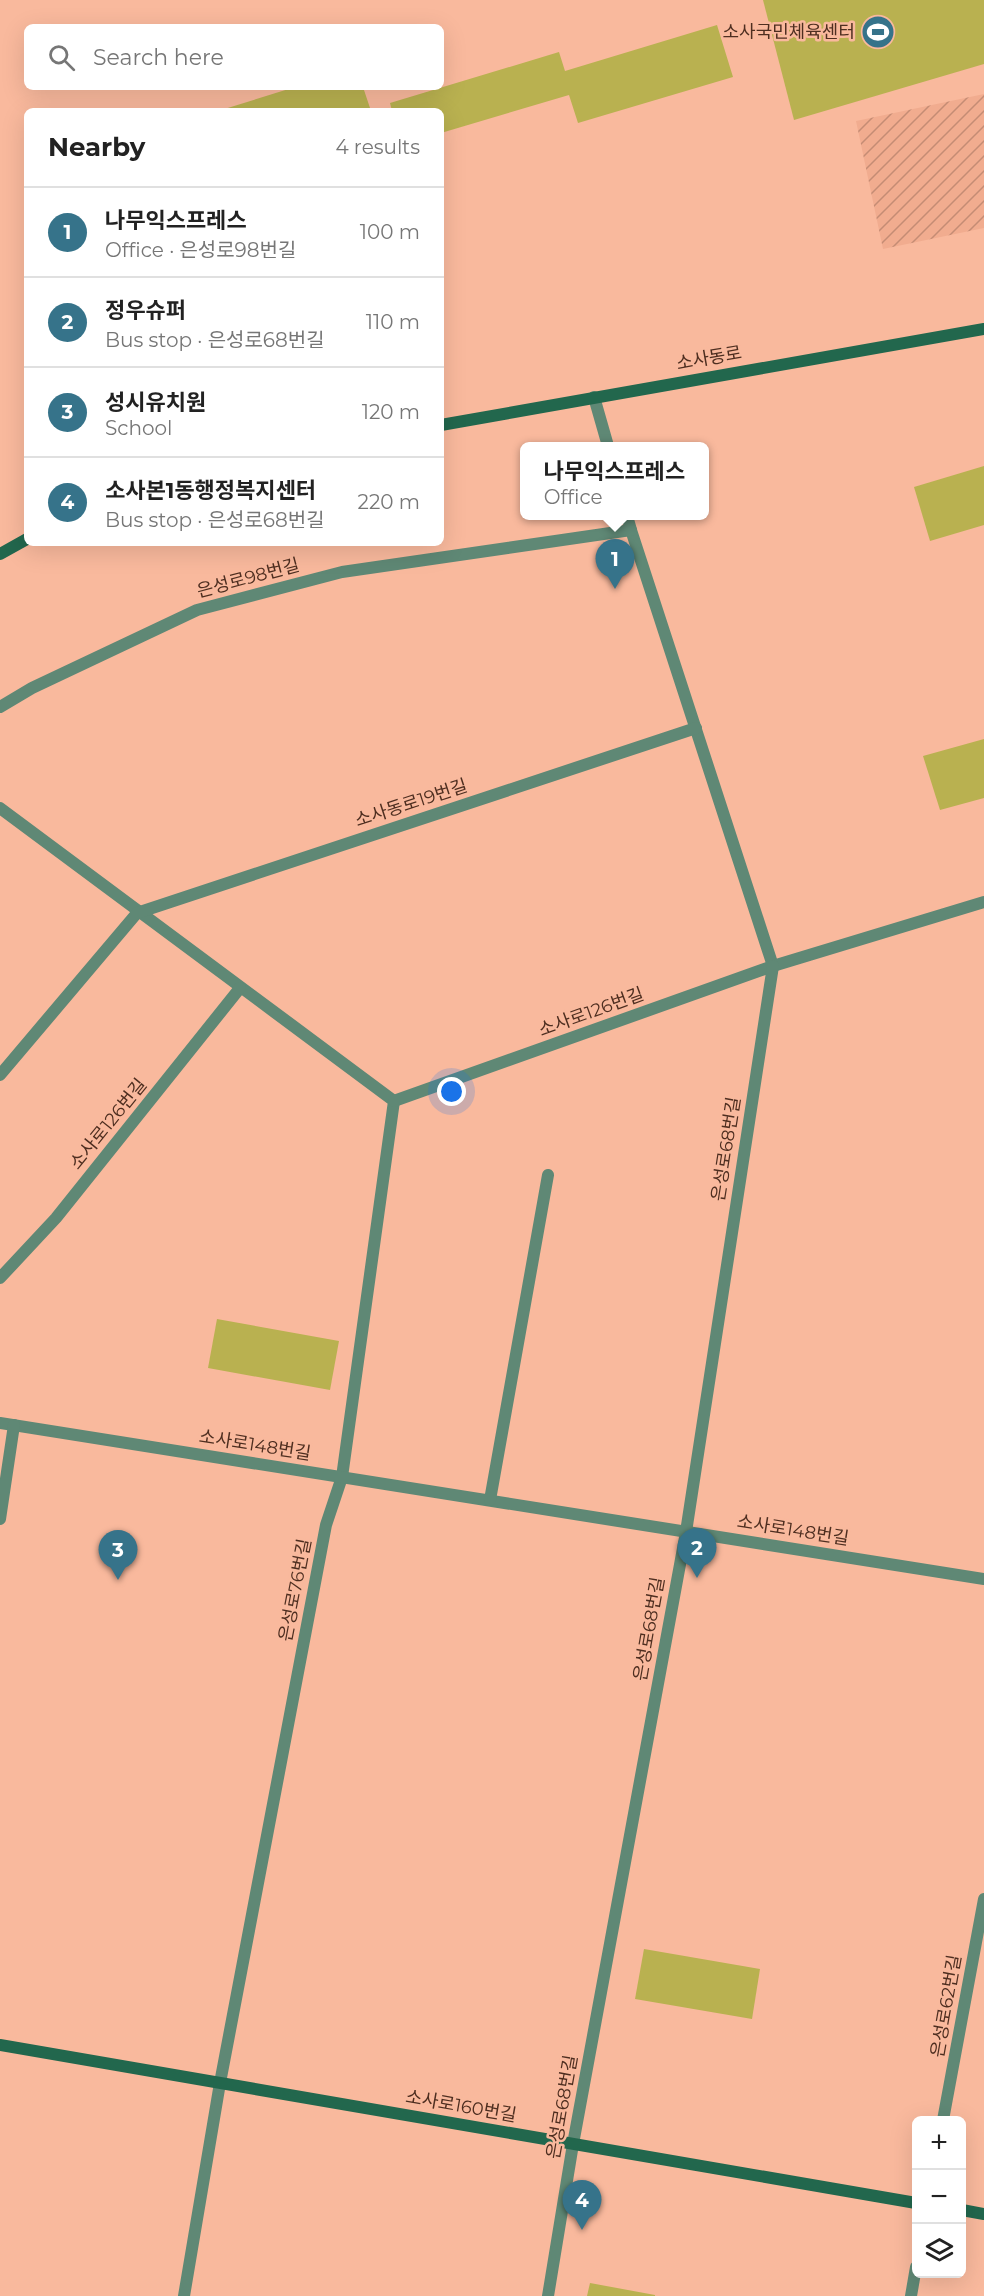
<!DOCTYPE html>
<meta charset="utf-8">
<style>
body{margin:0;font-family:Montserrat,"Noto Sans KR",sans-serif;background:#f2f2f2;color:#222}
.controls{position:absolute;right:18px;bottom:18px;display:grid;overflow:hidden;border-radius:9px;box-shadow:0 6px 24px #0002}
.controls button{width:54px;height:54px;display:grid;place-items:center;padding:0;border:0;border-bottom:2px solid #e0e0e0;background:#fff;color:#222;font:30px sans-serif}
.you{position:absolute;left:452px;top:1092px;width:21px;height:21px;margin:-15px;border:4px solid #fff;border-radius:50%;background:#1a73e8;box-shadow:0 0 0 9px #1a73e833}
.badge{display:grid;place-items:center;width:39px;height:39px;border-radius:50%;background:#36738a;color:#fff;font-size:20px;font-weight:700}
.pin{position:absolute;translate:-50% -50px;filter:drop-shadow(0 2px 3px #0008)}
.pin::after{content:'';position:absolute;top:32px;width:21px;height:18px;background:inherit;clip-path:polygon(0 0,100% 0,50% 100%)}
.popup{position:absolute;left:520px;top:442px;width:189px;height:78px;box-sizing:border-box;display:grid;place-content:center;border-radius:9px;background:#fff;filter:drop-shadow(0 2px 4px #0005);font-size:20px;white-space:nowrap;color:#767676}
.popup b{font-size:22px;color:#222}
.popup::after{content:'';position:absolute;left:50%;top:100%;margin-left:-12px;border:12px solid transparent;border-top-color:#fff}
.list{margin:0;padding:0;list-style:none}
h2{display:flex;justify-content:space-between;align-items:center;height:78px;margin:0;padding:0 24px;font-size:26px}
h2 small{font-size:20px;font-weight:400;color:#767676}
.list li{display:grid;grid-template-columns:39px 1fr auto;gap:18px;align-items:center;box-sizing:border-box;height:90px;padding:0 24px;border-top:2px solid #e0e0e0}
.list b{display:block;font-size:22px;white-space:nowrap}
.list p{margin:0;font-size:20px;white-space:nowrap;color:#767676}
.list em{font-size:20px;font-style:normal;color:#767676}
.icon{flex:none;width:33px;height:33px;fill:none;stroke:currentColor;stroke-width:2;stroke-linecap:round;stroke-linejoin:round}
.map{position:relative;flex:none;width:984px;height:2296px;overflow:hidden}
.search{position:absolute;background:#fff;box-shadow:0 6px 24px #0002;left:24px;top:24px;width:420px;height:66px;display:flex;align-items:center;gap:15px;box-sizing:border-box;padding:0 21px;border-radius:9px;color:#767676;font-size:22px}
.panel{position:absolute;background:#fff;box-shadow:0 6px 24px #0002;left:24px;top:108px;width:420px;height:438px;border-radius:9px}
.map>svg:first-child{display:block}
.industrial{fill:url(#industrial-furrows)}
.building{fill:#b9b150}
.lines{fill:none;stroke-linecap:round;stroke-linejoin:round}
.lane{stroke:#5f8875;stroke-width:12}
.street{stroke:#5f8875;stroke-width:12}
.secondary{stroke:#22674d;stroke-width:12}
.labels{text-anchor:middle;stroke-width:5;stroke-linejoin:round;paint-order:stroke}
.poi-label{font-size:18px;fill:#4e2e20;stroke:#f9b99d;text-anchor:end}
.street-label{font-size:18px;fill:#4e2e20;stroke:#f9b99d}
</style>
<div class="map">
<svg width="984" height="2296" viewBox="0 0 984 2296">
<defs>
<pattern id="industrial-furrows" width="10" height="10" patternUnits="userSpaceOnUse" patternTransform="scale(1.5)"><rect width="10" height="10" fill="#f1ac8f"/><path d="M-1 1l2-2M0 10L10 0M9 11l2-2" fill="none" stroke="#c58c74"/></pattern>
</defs>
<rect width="100%" height="100%" fill="#f9b99d"/>
<path class="industrial" d="M984,94V228L883,249L856,121Z"/>
<g class="building">
<path d="M763,0H984V64L794,120Z"/>
<path d="M717,25L733,77L578,123L569,95L441,133V111H392L390,103L559,52L565,71Z"/>
<path d="M295,87H363L371,111H218Z"/>
<path d="M984,466V525L930,541L914,487Z"/>
<path d="M984,739V798L940,810L923,756Z"/>
<path d="M217,1319L339,1341L330,1390L208,1368Z"/>
<path d="M644,1949L760,1969L752,2019L635,1999Z"/>
<path d="M590,2283L655,2295V2296H587Z"/>
</g>
<g class="lines">
<g class="lane">
<path d="M631,530L773,966"/>
<path d="M0,808L394,1101L342,1477L326,1525L220,2083"/>
<path d="M0,1075L137,913L696,728"/>
<path d="M0,1278L56,1218L240,988"/>
<path d="M0,1423L984,1579"/>
<path d="M490,1500L548,1175"/>
<path d="M0,1519L14,1425"/>
</g>
<g class="street">
<path d="M594,397L608,446"/>
<path d="M0,707L32,688L197,610L342,572L631,530L627,516"/>
<path d="M394,1101L773,966L984,902"/>
<path d="M943,2120L984,1899"/>
<path d="M184,2296L220,2083"/>
<path d="M548,2296L573,2144L686,1532L773,966"/>
<path d="M911,2296L916,2267"/>
</g>
<g class="secondary">
<path d="M441,425L984,329"/>
<path d="M0,554L27,539"/>
<path d="M0,2045L916,2203"/>
<path d="M962,2210L984,2214"/>
</g>
</g>
<defs>
<g id="stadium-disc" transform="scale(1.725)"><circle r="9.5" fill="#36738a" stroke="#f9b99d"/><path d="M0-5a6.5 5 0 1 0 0 10a6.5 5 0 1 0 0-10ZM-3.5-1.8h7v3.6h-7Z" fill="#fff"/></g>
</defs>
<g fill-rule="evenodd">
<use href="#stadium-disc" x="878" y="32"/>
</g>
<g class="labels">
<g class="poi-label">
<text x="855" y="38">소사국민체육센터</text>
</g>
<g class="street-label">
<text transform="translate(709 358) rotate(-10)" y="6">소사동로</text>
<text transform="translate(248 578) rotate(-15)" y="6">은성로98번길</text>
<text transform="translate(411 803) rotate(-18)" y="6">소사동로19번길</text>
<text transform="translate(591 1012) rotate(-20)" y="6">소사로126번길</text>
<text transform="translate(108 1124) rotate(-51)" y="6">소사로126번길</text>
<text transform="translate(726 1149) rotate(-81)" y="6">은성로68번길</text>
<text transform="translate(255 1445) rotate(9)" y="6">소사로148번길</text>
<text transform="translate(793 1530) rotate(9)" y="6">소사로148번길</text>
<text transform="translate(295 1590) rotate(-79)" y="6">은성로76번길</text>
<text transform="translate(649 1629) rotate(-80)" y="6">은성로68번길</text>
<text transform="translate(946 2006) rotate(-80)" y="6">은성로62번길</text>
<text transform="translate(461 2106) rotate(10)" y="6">소사로160번길</text>
<text transform="translate(562 2107) rotate(-80)" y="6">은성로68번길</text>
</g>
</g>
</svg>
<div class="controls">
<button>+</button>
<button>−</button>
<button><svg class="icon" aria-label="layers" viewBox="0 0 24 24"><path d="M12 4l9 5-9 5-9-5zM3 14l9 5 9-5"/></svg></button>
</div>
<div class="you"></div>
<div class="pin badge" style="left:615px;top:589px">1</div>
<div class="popup"><b>나무익스프레스</b>Office</div>
<div class="pin badge" style="left:697px;top:1578px">2</div>
<div class="pin badge" style="left:118px;top:1580px">3</div>
<div class="pin badge" style="left:582px;top:2230px">4</div>
<div class="search"><svg class="icon" aria-label="search" viewBox="0 0 24 24"><circle cx="10" cy="10" r="6"/><path d="M15 15l6 6"/></svg>Search here</div>
<section class="panel">
<h2>Nearby<small>4 results</small></h2>
<ul class="list">
<li><span class="badge">1</span><div><b>나무익스프레스</b><p>Office · 은성로98번길</p></div><em>100 m</em></li>
<li><span class="badge">2</span><div><b>정우슈퍼</b><p>Bus stop · 은성로68번길</p></div><em>110 m</em></li>
<li><span class="badge">3</span><div><b>성시유치원</b><p>School</p></div><em>120 m</em></li>
<li><span class="badge">4</span><div><b>소사본1동행정복지센터</b><p>Bus stop · 은성로68번길</p></div><em>220 m</em></li>
</ul>
</section>
</div>
